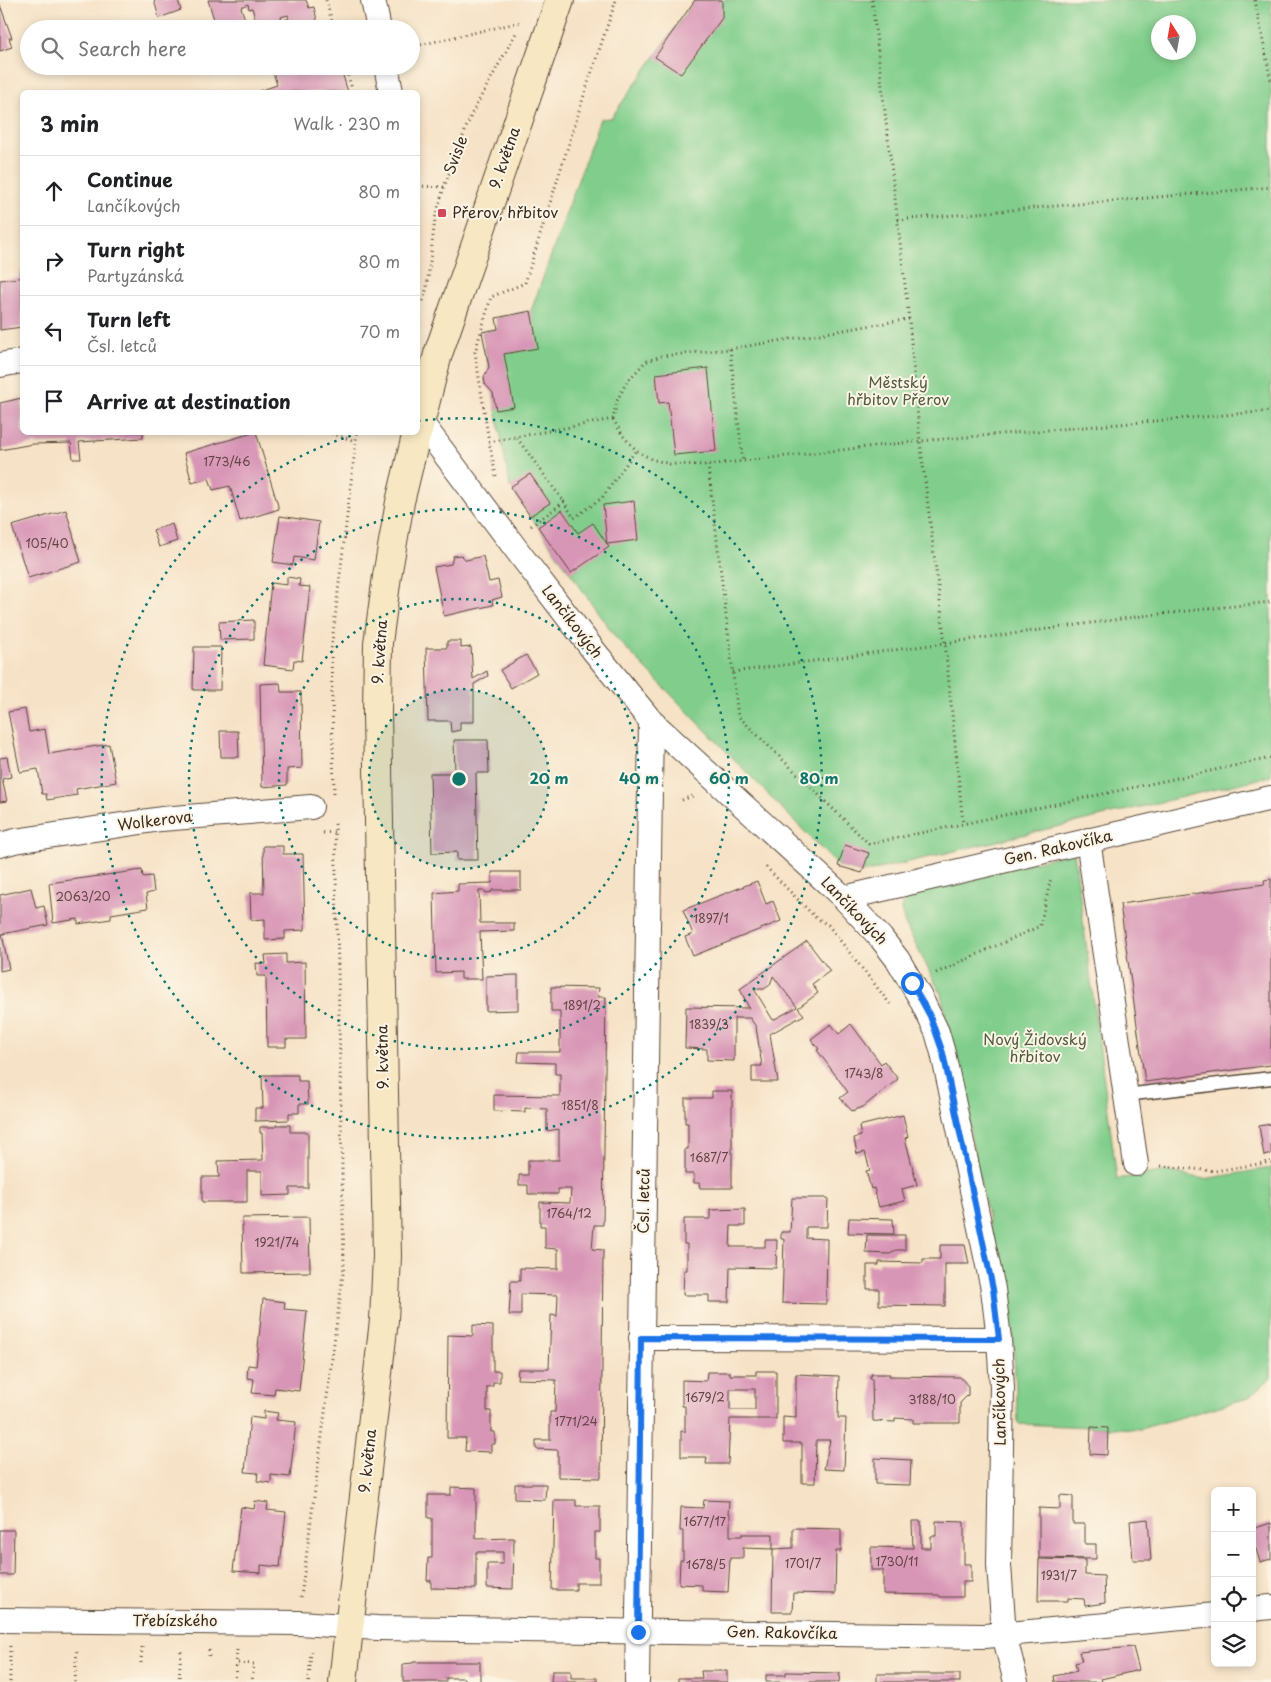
<!DOCTYPE html>
<meta charset="utf-8">
<style>
body{margin:0;font-family:"Playpen Sans",sans-serif;background:#f6f6f6;color:#202124}
.controls{position:absolute;right:15px;bottom:15px;display:grid;overflow:hidden;border-radius:8px;box-shadow:0 2px 8px #0003}
.controls button{width:45px;height:45px;display:grid;place-items:center;padding:0;border:0;border-bottom:1px solid #e0e0e0;background:#fff;color:#202124;font:25px sans-serif}
.compass{position:absolute;left:1151px;top:15px;width:45px;height:45px;border-radius:50%;background:#fff;box-shadow:0 2px 8px #0003;rotate:349deg}
.stop{position:absolute;width:15px;height:15px;margin:-11px;border:4px solid #1a73e8;border-radius:50%;background:#fff}
.stop.end{background:#1a73e8;border-color:#fff;box-shadow:0 1px 5px #0008}
.list{margin:0;padding:0;list-style:none}
h2{display:flex;justify-content:space-between;align-items:center;height:65px;margin:0;padding:0 20px;font-size:21px}
h2 small{font-size:16px;font-weight:400;color:#757577}
.list li{display:grid;grid-template-columns:32px 1fr auto;gap:15px;align-items:center;box-sizing:border-box;height:70px;padding:0 20px;border-top:1px solid #e0e0e0}
.list b{display:block;font-size:19px;white-space:nowrap}
.list p{margin:0;font-size:16px;white-space:nowrap;color:#757577}
.list em{font-size:16px;font-style:normal;color:#757577}
.icon{flex:none;width:28px;height:28px;fill:none;stroke:currentColor;stroke-width:2;stroke-linecap:round;stroke-linejoin:round}
.map{position:relative;flex:none;width:1271px;height:1682px;overflow:hidden}
.search{position:absolute;background:#fff;box-shadow:0 2px 8px #0003;left:20px;top:20px;width:400px;height:55px;display:flex;align-items:center;gap:12px;box-sizing:border-box;padding:0 18px;border-radius:28px;color:#757577;font-size:19px}
.panel{position:absolute;background:#fff;box-shadow:0 2px 8px #0003;left:20px;top:90px;width:400px;height:345px;border-radius:8px}
.map>svg:first-child{display:block}
.green{fill:#81ce8c;stroke:#5e7c55;fill-rule:evenodd}
.building{fill:#d896b6;fill-rule:evenodd}
.lines{fill:none;stroke-linecap:round;stroke-linejoin:round}
.service-casing{stroke:#574637;stroke-width:15}
.minor-casing{stroke:#574637;stroke-width:26}
.secondary-casing{stroke:#574637;stroke-width:30}
.path{stroke:#574637;stroke-width:3;stroke-dasharray:1 4;stroke-linecap:butt}
.service{stroke:#fff;stroke-width:12}
.minor{stroke:#fff;stroke-width:24}
.secondary{stroke:#f7e8c3;stroke-width:28}
.route{stroke:#1a73e8;stroke-width:6}
.ring{fill:none;stroke:#0f766e;stroke-width:2.5;stroke-dasharray:2.5 5}
.poi-dot{fill:#d1495b;stroke:#fcf5e5;stroke-width:2}
.labels{text-anchor:middle;stroke-width:4;stroke-linejoin:round;paint-order:stroke}
.number-label{font-size:12px;fill:#624544}
.street-label{font-size:15px;fill:#3b2a1e;stroke:#fcf5e5}
.poi-label{font-size:15px;fill:#3b2a1e;stroke:#fcf5e5;text-anchor:start}
.park-label{font-size:15px;fill:#505b3f;stroke:#fcf5e5}
.centre{fill:#0f766e;stroke:#fcf5e5;stroke-width:2.5}
.ring-label{font-size:15px;text-anchor:middle;font-weight:bold;fill:#0f766e;stroke:#fcf5e5;stroke-width:4;stroke-linejoin:round;paint-order:stroke}
</style>
<div class="map">
<svg width="1271" height="1682" viewBox="0 0 1271 1682">
<rect width="100%" height="100%" fill="#fcf5e5"/>
<filter id="ink" filterUnits="userSpaceOnUse"><feTurbulence type="fractalNoise" baseFrequency=".02" numOctaves="2"/><feDisplacementMap in="SourceGraphic" scale="10" xChannelSelector="R" yChannelSelector="G"/><feConvolveMatrix kernelMatrix="1 2 1 2 8 2 1 2 1" color-interpolation-filters="sRGB"/></filter>
<filter id="wash" filterUnits="userSpaceOnUse"><feTurbulence type="fractalNoise" baseFrequency=".0096" numOctaves="4" result="noise"/><feDisplacementMap in="SourceGraphic" scale="20" xChannelSelector="R" yChannelSelector="G"/><feGaussianBlur stdDeviation="1.12" result="paint"/><feColorMatrix in="noise" values="0 0 0 0 0 0 0 0 0 0 0 0 0 0 0 0 0 1.4 0 .05"/><feComposite in="paint" operator="in"/></filter>
<g filter="url(#wash)">
<rect width="100%" height="100%" fill="#f6e2c6"/>
<g class="green">
<path d="M695,0H1271V776L862,873L838,866L616,638L510,487L482,332L498,329L496,318L531,311L600,119L611,118ZM1158,22H1188V52H1158Z"/>
<path d="M1074,852L1117,1179L1166,1171L1204,1179L1271,1168V1378L1248,1398L1140,1429L1018,1424L1013,1336L941,994L905,924L901,910L902,904L910,894Z"/>
</g>
<g id="blocks">
<g class="building">
<path d="M154,0H178L181,10L159,18Z"/>
<path d="M208,0H306L309,8L314,7L319,29H217ZM248,4L249,9L252,8L257,24L247,26L241,7ZM288,15L289,18L282,21L281,17Z"/>
<path d="M695,0H722V18L681,74L655,57Z"/>
<path d="M0,5L12,38H9L12,47L0,51Z"/>
<path d="M271,66H340L348,92H256L277,85Z"/>
<path d="M22,271V327L0,330V280L20,278V272Z"/>
<path d="M531,311L538,348L504,354L514,407L496,410L493,393L485,384L484,377L489,367L482,332L498,329L496,318Z"/>
<path d="M708,368L716,451L674,455L668,402L659,403L656,374Z"/>
<path d="M22,398V432H143V438L79,442L81,459H73L71,443L33,444L0,450V403Z"/>
<path d="M256,432L279,509L240,521L230,486L213,490L209,478L192,483L184,453Z"/>
<path d="M530,474L550,503L530,516L510,487Z"/>
<path d="M634,501L638,540L607,544L609,547L571,573L538,527L562,510L578,533L593,523L607,544L603,505Z"/>
<path d="M66,510L81,562L28,578L12,526Z"/>
<path d="M280,516L319,522L314,560L294,557L293,565L273,562Z"/>
<path d="M172,524L177,541L159,547L153,530Z"/>
<path d="M461,555L466,560L483,556L489,582L498,580L502,597L492,600L493,605L444,616L434,567L451,564L453,556Z"/>
<path d="M287,577L300,579L299,586L310,587L302,661L294,660L293,669L263,665L271,583L287,585Z"/>
<path d="M254,620V639L220,640L219,622Z"/>
<path d="M447,641H461V648L471,647L473,679L487,671L488,676L474,684V722H460V730L451,732L450,721H428L426,648H447Z"/>
<path d="M194,647H221L220,690H193Z"/>
<path d="M526,655L537,673L511,688L500,670Z"/>
<path d="M280,683L281,692H301L302,768L287,769V785L262,787L260,684Z"/>
<path d="M25,709L29,732L45,729L49,754L109,744L116,782L76,789L77,795L47,800L46,794H42L38,769L20,772L8,712Z"/>
<path d="M220,731H238L239,757H221Z"/>
<path d="M454,740H488L489,773H476L478,860H457V852L432,853L430,773H455Z"/>
<path d="M7,757L11,777L2,779L7,801L0,802V758Z"/>
<path d="M845,845L869,853L862,873L838,866Z"/>
<path d="M263,846H283V854H303L305,930L285,931V939L265,940V919L251,920L250,893H264Z"/>
<path d="M142,870L143,877L152,876L154,892L146,894L148,908L111,914V919L78,924V919L53,923L49,883Z"/>
<path d="M492,872H521V890H492V892L486,893L485,891H479L480,923H514V931L480,932L482,979H461V972L436,973L434,893L458,891V884L492,883Z"/>
<path d="M1271,879V1065L1145,1082L1120,904L1265,884L1264,880Z"/>
<path d="M757,881L766,904L773,901L781,921L693,956L685,937L693,934L683,910Z"/>
<path d="M31,888L36,908L44,906L48,925L2,934L9,969L0,971V895Z"/>
<path d="M807,941L830,971L812,984L818,993L798,1008L804,1015L770,1034L778,1082H752V1066H762L756,1027L750,1018H734V1061L707,1060V1049L685,1048L686,1007L749,1008L740,989ZM773,976L797,1007L773,1020L754,989H764L770,985Z"/>
<path d="M286,954V963L305,962L306,1039H286V1047H267L266,976H257L256,963L266,964L265,955Z"/>
<path d="M518,975V1010L486,1011V976Z"/>
<path d="M551,987L599,988L598,997H606L603,1225H594L592,1249L603,1250L601,1478L558,1477V1450L536,1449V1440H550V1412H555L556,1380L517,1379L518,1369H549L551,1315L557,1316L558,1295L521,1294V1315H509L511,1281H520V1268L558,1269V1249L545,1248V1226H540V1202L570,1203L571,1189H558V1194H528V1185H519V1175H528V1160H559V1129L547,1131V1109L525,1108V1112L494,1111V1095L560,1096V1074H555V1063L518,1062L519,1052H560V1011H551Z"/>
<path d="M831,1024L839,1034L851,1024L881,1064L884,1061L898,1079L863,1107L852,1111L840,1098L848,1092L817,1050L819,1049L811,1039Z"/>
<path d="M262,1075H298V1081H307L308,1104H299V1113H289V1120L255,1121V1108H263Z"/>
<path d="M712,1091H732V1188H700L699,1183H694V1174H685V1149H688V1123H685V1098H712Z"/>
<path d="M903,1115L908,1137L905,1138L917,1185L902,1189L905,1201L879,1207L874,1188L871,1189L866,1171L870,1170L865,1152L857,1154L854,1138L861,1136L859,1126Z"/>
<path d="M1271,1124V1154L1264,1156L1259,1126Z"/>
<path d="M276,1125H290V1132H308V1188H290V1195L262,1196V1171H247V1202H202V1177H219L218,1161L263,1160L262,1133H260V1127H276Z"/>
<path d="M792,1198H828L827,1227H806V1238L827,1239L826,1304L782,1303L784,1239H781V1232H790Z"/>
<path d="M745,1209V1226H731L730,1247H765V1240H777L776,1268L730,1267L729,1302H709V1295H683L684,1270H687V1244H684V1219H710V1210Z"/>
<path d="M309,1217L310,1272L243,1273L242,1218Z"/>
<path d="M849,1218L893,1219L894,1234L848,1233Z"/>
<path d="M867,1235H905V1250H896L890,1254L866,1253Z"/>
<path d="M940,1245H965L969,1264H945V1306L879,1305V1289H867V1265H879V1262L923,1263V1259H940Z"/>
<path d="M263,1299L285,1302L284,1309L307,1311L299,1391L275,1388L274,1395L252,1393L254,1379L247,1378L248,1365L256,1366Z"/>
<path d="M473,1325L493,1326V1371H500V1382H493V1386L487,1387V1411H491V1432H495V1444H491V1452L465,1451L466,1438H447L448,1335L473,1336Z"/>
<path d="M756,1371H776V1419H730L728,1464H706L707,1457H681V1431L685,1432V1406H682V1380L706,1381L707,1372H730V1375H756ZM730,1389H755V1410H730Z"/>
<path d="M796,1374L839,1376L838,1418H846L844,1470L824,1469L830,1440H816L815,1483H802V1443H783V1417L796,1418Z"/>
<path d="M871,1374H890L889,1376L960,1377L968,1386V1395L960,1403V1423H913V1419L895,1418V1422L873,1421L872,1379H870V1376H872Z"/>
<path d="M264,1411L278,1413L276,1420L296,1422L290,1477L271,1475V1483L257,1481L258,1473L245,1472L250,1417L264,1419Z"/>
<path d="M1091,1427L1108,1428L1107,1455L1090,1454Z"/>
<path d="M875,1458L911,1460L910,1485L875,1484Z"/>
<path d="M515,1484H546L545,1500L515,1499Z"/>
<path d="M451,1487L476,1488V1539L514,1538L513,1589L487,1588V1564H503V1552H476V1589L431,1588V1580L427,1581L428,1558H432V1518H428V1495H451Z"/>
<path d="M1060,1495L1073,1496V1524H1085V1544H1096V1559L1039,1558V1508L1060,1509Z"/>
<path d="M554,1500H576V1506H600V1532H595V1558H599V1583H576V1590H552Z"/>
<path d="M704,1500L729,1501L728,1514H730V1536H742V1534H773V1549L793,1548V1528L841,1529V1551H836L835,1594L793,1593L792,1612H772L773,1549L743,1548V1558H730L728,1592L702,1591V1585L679,1584L680,1560H683V1531H680L681,1507L703,1508Z"/>
<path d="M255,1501L268,1503L267,1510L286,1512L280,1567L261,1565V1573L233,1571L241,1507L254,1509Z"/>
<path d="M1148,1519L1151,1560H1133L1130,1521Z"/>
<path d="M912,1521H921V1548H931V1536H936V1521L964,1522V1564H971V1582H963V1597H940L939,1595L883,1594V1570H871V1547L913,1548Z"/>
<path d="M1271,1523V1559L1260,1562L1252,1536V1529Z"/>
<path d="M0,1530H14L13,1575H0Z"/>
<path d="M1039,1559L1085,1560V1575L1104,1576L1105,1603L1085,1606L1084,1599L1068,1598V1601H1038Z"/>
<path d="M1133,1647L1139,1670L1101,1679L1102,1682H1055L1054,1676L1077,1671L1075,1663L1082,1661L1079,1652Z"/>
<path d="M413,1662H480V1682H464V1678H446V1682H403V1664L413,1663Z"/>
<path d="M552,1671H571V1678H597V1682H551Z"/>
<path d="M701,1671H727V1682H678V1678H702Z"/>
<path d="M786,1672L840,1673L839,1682H766V1675H786Z"/>
<rect x="877" y="1674" width="83" height="8"/>
</g>
</g>
</g>
<g filter="url(#ink)">
<use href="#blocks" fill-opacity="0" stroke="#574637" stroke-width="1"/>
<g class="lines">
<g class="service-casing">
<path id="service" d="M1125,1095L1271,1078"/>
</g>
<g class="minor-casing">
<g id="minor">
<path d="M373,0L379,29"/>
<path d="M386,66L391,92"/>
<path d="M0,365L22,361"/>
<path d="M420,421L522,557L594,651L651,721L844,898L881,938L898,960L921,999L937,1032L943,1053L993,1289L999,1339L1002,1387L999,1565L1004,1634L1016,1682"/>
<path d="M1088,840L1136,1164"/>
<path d="M0,845L15,841L161,819L311,807"/>
<path d="M844,898L1271,798"/>
<path d="M641,1338L999,1339"/>
<path d="M1252,1609L1271,1607"/>
<path d="M0,1620L299,1623L377,1628L985,1636L1215,1615"/>
<path d="M637,1682L651,721"/>
</g>
</g>
<g class="secondary-casing">
<g id="secondary">
<path d="M418,431L438,354L560,0"/>
<path d="M343,1682L384,1320L387,1256L377,713L378,643L387,576L400,502L417,432"/>
</g>
</g>
<g class="path">
<path d="M326,0L334,29"/>
<path d="M872,0L909,319L920,441L945,643L963,824"/>
<path d="M1255,0L1271,81"/>
<path d="M411,47L521,22"/>
<path d="M345,66L353,92"/>
<path d="M418,186L444,187"/>
<path d="M898,220L1271,187"/>
<path d="M423,301L427,287L435,219L444,187L471,115L516,33"/>
<path d="M909,319L730,349L661,356L645,362L626,383L617,401L613,419L623,436L636,450L651,459L670,464L708,465L920,441L1271,411"/>
<path d="M730,349L743,462"/>
<path d="M327,432L355,441"/>
<path d="M517,438L564,502"/>
<path d="M489,442L613,419"/>
<path d="M708,465L738,716L869,844L1271,758"/>
<path d="M496,476L489,442L475,352L491,297L525,283L586,89L616,0"/>
<path d="M531,526L564,502L574,518L602,498L636,450"/>
<path d="M733,672L1150,615L1271,602"/>
<path d="M334,793L331,651L357,432"/>
<path d="M682,800L693,796"/>
<path d="M323,833L335,832"/>
<path d="M766,867L815,917L828,925L890,1004"/>
<path d="M936,973L1040,926L1051,878"/>
<path d="M1161,1166L1215,1171L1271,1162"/>
<path d="M301,1597L344,1266L335,821"/>
<path d="M209,1650V1658"/>
<path d="M237,1650L236,1663L254,1664L252,1682"/>
<path d="M141,1663L142,1647"/>
<path d="M10,1682V1646"/>
<path d="M75,1682L77,1648"/>
<path d="M179,1682L181,1648"/>
<path d="M235,1682L236,1663"/>
<path d="M309,1682L311,1650"/>
</g>
<use href="#service" class="service"/>
<use href="#minor" class="minor"/>
<use href="#secondary" class="secondary"/>
</g>
</g>
<g class="lines" filter="url(#ink)">
<path class="route" d="M638,1632L641,1338L999,1339L993,1289L943,1053L930,1016L912,983"/>
</g>
<circle cx="459" cy="779" r="90" fill="#0f766e" fill-opacity=".12"/>
<g class="ring">
<circle cx="459" cy="779" r="90"/>
<circle cx="459" cy="779" r="180"/>
<circle cx="459" cy="779" r="270"/>
<path d="M418 421A360 360 0 1 1 360 433"/>
</g>
<rect class="poi-dot" x="437" y="208" width="10" height="10" rx="2.5"/>
<g class="labels">
<g class="number-label">
<text x="227" y="466">1773/46</text>
<text x="47" y="548">105/40</text>
<text x="83" y="901">2063/20</text>
<text x="711" y="923">1897/1</text>
<text x="582" y="1010">1891/2</text>
<text x="709" y="1029">1839/3</text>
<text x="864" y="1078">1743/8</text>
<text x="580" y="1110">1851/8</text>
<text x="709" y="1162">1687/7</text>
<text x="569" y="1218">1764/12</text>
<text x="277" y="1247">1921/74</text>
<text x="705" y="1402">1679/2</text>
<text x="932" y="1404">3188/10</text>
<text x="576" y="1426">1771/24</text>
<text x="705" y="1526">1677/17</text>
<text x="897" y="1566">1730/11</text>
<text x="803" y="1568">1701/7</text>
<text x="706" y="1569">1678/5</text>
<text x="1059" y="1580">1931/7</text>
</g>
<g class="street-label">
<text transform="translate(456 155) rotate(-69)" y="5">Svisle</text>
<text transform="translate(505 158) rotate(-71)" y="5">9. května</text>
<text transform="translate(572 622) rotate(52)" y="5">Lančíkových</text>
<text transform="translate(380 652) rotate(-86)" y="5">9. května</text>
<text transform="translate(155 821) rotate(-7)" y="5">Wolkerova</text>
<text transform="translate(1058 848) rotate(-13)" y="5">Gen. Rakovčíka</text>
<text transform="translate(854 911) rotate(46)" y="5">Lančíkových</text>
<text transform="translate(383 1057) rotate(-91)" y="5">9. května</text>
<text transform="translate(644 1201) rotate(-89)" y="5">Čsl. letců</text>
<text transform="translate(1000 1402) rotate(-91)" y="5">Lančíkových</text>
<text transform="translate(368 1461) rotate(-84)" y="5">9. května</text>
<text x="175" y="1626">Třebízského</text>
<text transform="translate(782 1633) rotate(1)" y="5">Gen. Rakovčíka</text>
</g>
<g class="poi-label">
<text x="452" y="218">Přerov, hřbitov</text>
</g>
<g class="park-label">
<text x="898" y="388">Městský<tspan x="898" dy="17">hřbitov Přerov</tspan></text>
<text x="1035" y="1045">Nový Židovský<tspan x="1035" dy="17">hřbitov</tspan></text>
</g>
</g>
<circle cx="459" cy="779" r="8" class="centre"/>
<g class="ring-label">
<text x="549" y="784">20 m</text>
<text x="639" y="784">40 m</text>
<text x="729" y="784">60 m</text>
<text x="819" y="784">80 m</text>
</g>
</svg>
<div class="controls">
<button>+</button>
<button>−</button>
<button><svg class="icon" aria-label="locate" viewBox="0 0 24 24"><circle cx="12" cy="12" r="6"/><path d="M12 2v4M12 18v4M2 12h4M18 12h4"/></svg></button>
<button><svg class="icon" aria-label="layers" viewBox="0 0 24 24"><path d="M12 4l9 5-9 5-9-5zM3 14l9 5 9-5"/></svg></button>
</div>
<svg class="compass" viewBox="-18 -18 36 36"><path d="M0-13l5 13h-10z" fill="#e53935"/><path d="M0 13l5-13h-10z" fill="#757577"/></svg>
<div class="stop" style="left:912px;top:983px"></div>
<div class="stop end" style="left:638px;top:1632px"></div>
<div class="search"><svg class="icon" aria-label="search" viewBox="0 0 24 24"><circle cx="10" cy="10" r="6"/><path d="M15 15l6 6"/></svg>Search here</div>
<section class="panel">
<h2>3 min<small>Walk · 230 m</small></h2>
<ul class="list">
<li><svg class="icon" aria-label="ahead" viewBox="0 0 24 24"><path d="M12 20V5M6 11l6-6 6 6"/></svg><div><b>Continue</b><p>Lančíkových</p></div><em>80 m</em></li>
<li><svg class="icon" aria-label="right" viewBox="0 0 24 24"><path d="M7 20v-9h11M14 6l5 5-5 5"/></svg><div><b>Turn right</b><p>Partyzánská</p></div><em>80 m</em></li>
<li><svg class="icon" aria-label="left" viewBox="0 0 24 24"><path d="M17 20v-9H6M10 6l-5 5 5 5"/></svg><div><b>Turn left</b><p>Čsl. letců</p></div><em>70 m</em></li>
<li><svg class="icon" aria-label="arrive" viewBox="0 0 24 24"><path d="M6 21V4h12l-3 4 3 4H6"/></svg><div><b>Arrive at destination</b></div></li>
</ul>
</section>
</div>
